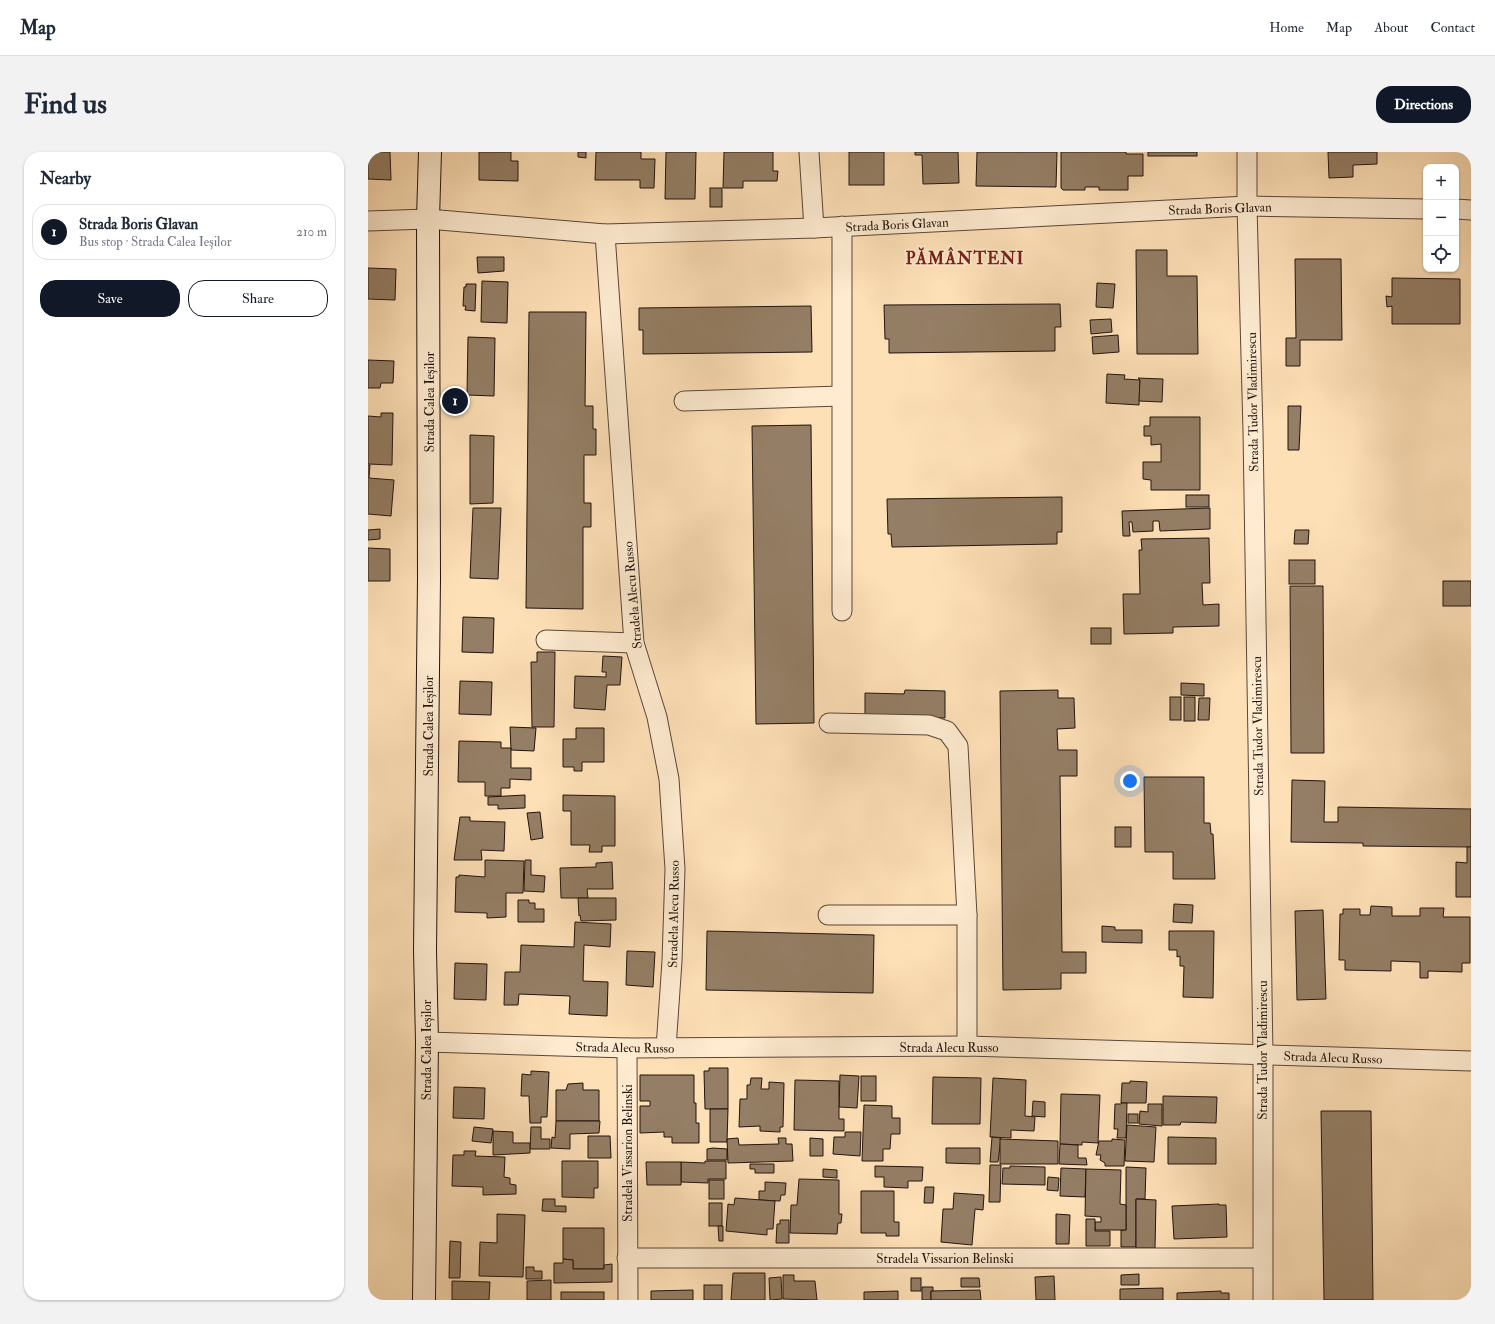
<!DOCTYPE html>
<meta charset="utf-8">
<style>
body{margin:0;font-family:"IM FELL Double Pica",serif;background:#f2f2f3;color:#1f2937}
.controls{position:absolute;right:12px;top:12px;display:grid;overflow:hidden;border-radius:8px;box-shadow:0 1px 3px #0004}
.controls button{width:36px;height:36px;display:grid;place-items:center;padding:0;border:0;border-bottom:1px solid #e0e1e3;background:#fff;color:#1f2937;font:20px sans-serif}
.you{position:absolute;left:762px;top:629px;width:14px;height:14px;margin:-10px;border:3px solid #fff;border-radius:50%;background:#1a73e8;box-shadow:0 0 0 6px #1a73e833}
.badge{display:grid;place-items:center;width:26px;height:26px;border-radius:50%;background:#111827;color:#fff;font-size:13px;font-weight:700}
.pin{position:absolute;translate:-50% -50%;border:2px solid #fff;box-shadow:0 1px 4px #0006}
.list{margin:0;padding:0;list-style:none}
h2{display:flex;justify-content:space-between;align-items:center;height:52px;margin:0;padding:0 16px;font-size:17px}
h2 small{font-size:13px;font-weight:400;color:#747a83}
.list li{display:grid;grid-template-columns:26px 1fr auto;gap:12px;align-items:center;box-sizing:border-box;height:56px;margin:0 8px 8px;padding:0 8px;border:1px solid #e0e1e3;border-radius:16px}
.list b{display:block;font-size:15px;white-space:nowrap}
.list p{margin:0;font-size:13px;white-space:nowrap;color:#747a83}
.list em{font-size:13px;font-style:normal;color:#747a83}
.actions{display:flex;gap:8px;padding:12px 16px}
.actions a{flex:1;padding:9px 0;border:1px solid #111827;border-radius:16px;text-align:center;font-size:14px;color:#111827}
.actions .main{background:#111827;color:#fff}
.icon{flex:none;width:22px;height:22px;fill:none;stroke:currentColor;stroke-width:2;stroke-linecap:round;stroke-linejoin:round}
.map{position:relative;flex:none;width:1103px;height:1148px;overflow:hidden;border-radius:16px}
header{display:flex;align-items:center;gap:24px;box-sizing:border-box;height:56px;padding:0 20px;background:#fff;border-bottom:1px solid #e0e1e3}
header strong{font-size:19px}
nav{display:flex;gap:22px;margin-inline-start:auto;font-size:14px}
.intro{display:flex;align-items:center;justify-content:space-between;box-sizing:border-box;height:96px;padding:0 24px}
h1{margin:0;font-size:28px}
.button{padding:10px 18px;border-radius:16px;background:#111827;color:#fff;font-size:14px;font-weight:700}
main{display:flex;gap:24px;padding:0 24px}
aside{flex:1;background:#fff;border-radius:16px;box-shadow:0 1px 3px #0004}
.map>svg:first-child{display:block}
.building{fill:#947e65;stroke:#22140d}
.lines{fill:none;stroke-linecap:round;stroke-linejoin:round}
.street-casing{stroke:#594738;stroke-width:21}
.secondary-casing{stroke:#22140d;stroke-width:24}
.street{stroke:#feebd0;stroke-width:19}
.secondary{stroke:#feebd0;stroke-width:22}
.labels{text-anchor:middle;stroke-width:3.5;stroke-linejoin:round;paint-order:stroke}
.street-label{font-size:13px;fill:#22140d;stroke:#feebd0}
.district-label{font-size:17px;font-weight:bold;letter-spacing:1px;fill:#7a1f14;stroke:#feebd0}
</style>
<header>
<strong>Map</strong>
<nav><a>Home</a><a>Map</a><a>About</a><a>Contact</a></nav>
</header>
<div class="intro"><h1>Find us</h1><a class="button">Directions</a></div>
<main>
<aside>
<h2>Nearby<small></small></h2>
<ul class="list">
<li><span class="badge">1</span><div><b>Strada Boris Glavan</b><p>Bus stop · Strada Calea Ieșilor</p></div><em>210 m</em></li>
</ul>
<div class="actions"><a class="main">Save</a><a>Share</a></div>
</aside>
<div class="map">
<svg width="1103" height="1148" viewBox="0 0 1103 1148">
<rect width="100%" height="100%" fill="#fee0b7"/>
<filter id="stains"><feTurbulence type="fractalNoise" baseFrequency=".005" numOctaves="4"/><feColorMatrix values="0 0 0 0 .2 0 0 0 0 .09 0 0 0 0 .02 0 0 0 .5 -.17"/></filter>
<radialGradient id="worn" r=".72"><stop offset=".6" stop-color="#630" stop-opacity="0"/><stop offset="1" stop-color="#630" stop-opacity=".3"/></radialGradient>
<g class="building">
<path d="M0,0H22L23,28L0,27Z"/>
<path d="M111,0H143V9H150V29L111,28Z"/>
<path d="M210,0H218V6L210,5Z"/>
<path d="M228,0H273V7H287L286,36H272V28H227Z"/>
<path d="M298,0H328L327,47H297Z"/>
<path d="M356,0H405V19H410L409,29H375V36H355Z"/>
<rect x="481" y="0" width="35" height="33"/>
<path d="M547,0H590L591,31L555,32L554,3H547Z"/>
<path d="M609,0H689L688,35L608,34Z"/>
<path d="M693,0H758V2H775V24H760V38H731V35H717V38H695L693,36Z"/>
<rect x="780" y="0" width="49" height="4"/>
<path d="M960,0H1009V12L985,13V25L961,26Z"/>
<rect x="342" y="36" width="12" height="19"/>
<path d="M768,98H799V124H829L830,202H769Z"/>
<path d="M109,105H136V119L110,121Z"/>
<path d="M927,107H973L974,188H932V214H918V186H928Z"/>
<path d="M0,116L28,117L27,148L0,147Z"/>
<path d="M1024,126L1092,127V172H1024V154L1019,155L1018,144L1024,145Z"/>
<path d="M114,129L140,130L139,171L113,170Z"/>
<path d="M729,131L747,132L745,156L728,155Z"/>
<path d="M98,132H108L107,159L97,158L98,154H95L96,135H98Z"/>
<path d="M692,152L693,175H687V199L521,201V187H517L516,153Z"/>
<path d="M443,154L444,200L275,202V178H271V156Z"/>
<path d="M161,160H218L217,254H225V277H228V303H216V351H223V375H215V457L158,456Z"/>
<path d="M743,167L744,180L723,182L722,168Z"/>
<path d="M750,183L751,200L725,202L724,185Z"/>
<path d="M100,185L127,186L126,244L99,243Z"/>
<path d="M0,208L26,209L25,231H13L12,236H0Z"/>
<path d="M739,222L757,223L756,227L772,228L771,253L738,251Z"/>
<path d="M770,226L795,227L794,250L771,249L772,228Z"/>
<path d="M920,254H933L931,298H920Z"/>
<path d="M13,261H25L24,313L0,312V264L13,265Z"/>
<path d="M782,265H832V338H783V328L775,327V310H793V292L783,293V284H776V274H782Z"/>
<path d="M443,273L446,571L388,572L384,274Z"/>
<path d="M102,283L126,284L125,351L102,352Z"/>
<path d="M0,313H2L1,326L26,328L23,364L0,362Z"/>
<rect x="818" y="343" width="23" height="12"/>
<path d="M694,345V380H689V392L524,395L523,382H520L519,347Z"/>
<path d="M105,356H133L130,427L102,426Z"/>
<path d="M842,356V377L792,379L791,369H785V379L765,380L764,370H761L762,384H755L754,359Z"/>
<path d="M12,377V387L0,388V378Z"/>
<path d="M927,378H941L940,392H926Z"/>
<path d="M841,386L842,431H834L835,453L851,452V474L805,475V481L756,482L755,442H772L771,398H774L773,387Z"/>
<path d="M0,396L22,397V429H0Z"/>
<rect x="921" y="408" width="26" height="24"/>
<rect x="1075" y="429" width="28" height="25"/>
<path d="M922,434H955L956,601H923Z"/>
<path d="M95,465L126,466L125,501L94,500Z"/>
<rect x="723" y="476" width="20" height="16"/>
<path d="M169,500H187L186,575H164L163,510H169Z"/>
<path d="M235,504L254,505L252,533H239L237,558L206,556L207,524L238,525V520H234Z"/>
<path d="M92,529L124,530L123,563L91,562Z"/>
<path d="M813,531L836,532V544L813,543Z"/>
<path d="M537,538L577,539V566L497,565V541L536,542Z"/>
<path d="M690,538V546H706L707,576L689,577L690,598H709V624H692L694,800H718V821H693V837L635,838L632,539Z"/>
<rect x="802" y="545" width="11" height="23"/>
<rect x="816" y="545" width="11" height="24"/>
<path d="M831,546H842L841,568H830Z"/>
<path d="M142,575L168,576L166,599L143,598Z"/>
<path d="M208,576H236V610H214V619H206V615H195V587H208Z"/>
<path d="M91,589L133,590V596H143V616H163V628L142,627V636H133V644H117V630H90Z"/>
<path d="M776,625H836V671H842L843,682H845L847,727H805V700H777Z"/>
<path d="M924,628L957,629L956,670H970V655L1103,657V695L995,694V691L923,690Z"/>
<path d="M157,643V656L130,657V653H120V645Z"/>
<path d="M195,643L247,644V694H234V700H221L222,693H203V659H195Z"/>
<path d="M172,660L175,686L163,688L159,661Z"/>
<path d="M92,665H102V669L137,670L136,699L113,698L114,708H86Z"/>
<rect x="747" y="675" width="16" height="20"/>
<path d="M1099,695H1103V745H1088V710L1099,711Z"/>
<path d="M117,708L156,709L155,741H138V765L119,766V761L87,760L88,725H91V723L117,725Z"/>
<path d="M157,708H163V723L177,724L176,740L156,739Z"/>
<path d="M244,710L245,737H219L220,746H193L192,716L228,715V711Z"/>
<path d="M210,746H248V768L213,769L212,763L211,764Z"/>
<path d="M150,748H161V751H167V757H176V770H150Z"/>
<path d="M806,752L825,753L824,771L805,770Z"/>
<path d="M1003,754L1024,755V764H1052V756H1076L1075,765H1102V811H1094V820L1060,819V826H1052V810L1023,809V819L977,818V808H971L972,762H975V757H992V763H1002Z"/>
<path d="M955,758L958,847L929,848L927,759Z"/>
<path d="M207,770L243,772L242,795L216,793L215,829L240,830L239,864L201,862L202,844L151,842L150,853H136L137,820H152L153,793L206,795Z"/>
<path d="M734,774L747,775V778H774V791L734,790Z"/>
<path d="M339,779L506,783L505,841L338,838Z"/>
<path d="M801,779H846L845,846L815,845L816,814H812V804L809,805V798H801Z"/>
<path d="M259,799L287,800L285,835L258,833Z"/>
<path d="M87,811L119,812L118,848L86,847Z"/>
<path d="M341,916H360V957H337L336,919H341Z"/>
<path d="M163,919L181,920L179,965H173V971H162L161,944H153L154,922L163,923Z"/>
<path d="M272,923H326V951H328V971H331V991H304V985H296V980L272,981V954H282V949H272Z"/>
<path d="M472,923L491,924L489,956L471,955Z"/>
<rect x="493" y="924" width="15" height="25"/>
<path d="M565,925L613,926L612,972H564Z"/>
<path d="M383,926H394L393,937H401V930L416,931L415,975H412V980L392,979V974L371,975L372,947H379V933H382Z"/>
<path d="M625,926L658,928L657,964L667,965L666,979L643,978V986L622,985Z"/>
<path d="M427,928L471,929V967H476V979L426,978Z"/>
<path d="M762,929L779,930L778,951H753L754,931H762Z"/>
<path d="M215,931V938H231V969H188V938H198L200,932Z"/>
<path d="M86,935L117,936L116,967L85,966Z"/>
<path d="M693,942L732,943L730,991L714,990V993L692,992Z"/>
<path d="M795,944L849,945L848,971L813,970L812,973H795Z"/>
<path d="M665,949L677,950V965L664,964Z"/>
<path d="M754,951H759L758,986H749L750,977H746L747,952H753Z"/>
<path d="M780,952H794V974L771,972L772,959L780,960Z"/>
<path d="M496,953L524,954V966H532V982H523L522,997H515V1009H494Z"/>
<path d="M342,957H360L359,990H342Z"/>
<path d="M953,959H1003L1005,1148H956Z"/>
<rect x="760" y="962" width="10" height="9"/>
<path d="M188,969H232L231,981L202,982V997L183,996L184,985L187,986Z"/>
<path d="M759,973L788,975L786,1010L757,1009Z"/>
<path d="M106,975L125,977L123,991L104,989Z"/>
<path d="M163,975H173V987H182V997H162Z"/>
<path d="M125,979L145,980V991H162V1001L125,1003Z"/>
<path d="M477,980H493L492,1004L465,1002L466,985H477Z"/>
<path d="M220,984H242L243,1006H220Z"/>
<path d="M624,985L633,986L630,1010H622Z"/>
<path d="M800,985L848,986V1012H800Z"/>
<path d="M370,986L371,993L411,992L410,986H418V992H424L425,1009L360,1011L359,987Z"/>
<path d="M442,986L455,987V1004H442Z"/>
<path d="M632,987L690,989V1012H632Z"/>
<path d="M744,987L757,988L756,1014H737V1011L732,1008L733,1003H728L731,989H744Z"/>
<path d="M692,992L710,993V1006H718L719,1013L691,1012Z"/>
<path d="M345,996L359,997V1008H339V997Z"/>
<path d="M578,996H612V1012L578,1011Z"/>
<path d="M96,999H108L107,1004L137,1005L136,1025L142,1026V1032L148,1033V1042L115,1043V1035L84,1034L85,1003H96Z"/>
<path d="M194,1009H230V1036H226V1046L194,1045Z"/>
<path d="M337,1009H358V1027H340V1031L313,1030V1010L337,1011Z"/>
<path d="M278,1010H313V1033H279Z"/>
<path d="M382,1012H406V1021H387V1017H382Z"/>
<path d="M622,1013H633L632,1050H621Z"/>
<path d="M507,1014L555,1015L554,1029H540V1036L516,1035V1025H507Z"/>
<path d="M642,1014L677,1015V1033L634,1032L635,1016H642Z"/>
<path d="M758,1015L778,1016L777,1047H768V1095H753V1078H758Z"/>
<path d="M693,1016L718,1017L717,1045L692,1044Z"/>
<path d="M455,1017L469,1018V1026L455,1025Z"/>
<path d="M718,1017L753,1018L752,1052L758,1053V1078H727V1070H733V1065L717,1064Z"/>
<path d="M680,1025L691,1026L690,1039L679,1038Z"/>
<path d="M431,1027L471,1028V1062H474L473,1071H470L469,1082L422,1081L423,1053H429Z"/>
<rect x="341" y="1028" width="15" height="19"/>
<path d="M397,1030L418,1031L417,1043H413L412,1049L391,1048V1039H397Z"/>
<path d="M557,1035H566L565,1051H556Z"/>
<path d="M493,1039H526V1070H531V1084H518V1081H493Z"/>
<path d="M586,1041L616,1043L615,1058L607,1057L604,1093L573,1090L575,1057H585Z"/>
<path d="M367,1046L407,1049L405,1077H399V1083L358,1079L360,1052L366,1053Z"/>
<path d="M175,1047H187V1054H198V1060L174,1059Z"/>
<path d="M768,1047L788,1048L787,1096H768Z"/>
<rect x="341" y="1051" width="13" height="23"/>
<path d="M851,1052V1053H858L859,1085L806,1087L804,1054Z"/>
<path d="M129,1062L157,1063L155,1125L111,1124L112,1090L129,1091Z"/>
<path d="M688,1062L702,1063L701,1092H688Z"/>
<path d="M718,1067H727V1079H742V1094H718Z"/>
<path d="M412,1068H421V1091H408L409,1072H412Z"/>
<path d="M350,1074H355V1089H351Z"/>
<path d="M195,1076H236V1117H205V1108L195,1107Z"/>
<path d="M82,1089L93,1090L92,1126H81Z"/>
<path d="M195,1107L205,1108V1117H236V1113L244,1112V1130L186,1131V1111H195Z"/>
<path d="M158,1115H166V1119H174V1127H158Z"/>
<path d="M365,1121H397V1148H363Z"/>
<path d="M771,1122V1133H753V1123Z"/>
<path d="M415,1123H426V1129H447L449,1148L415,1147Z"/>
<path d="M686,1124L687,1148H668L667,1125Z"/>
<path d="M413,1125L414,1147L402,1148L401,1126Z"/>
<rect x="543" y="1126" width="10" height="13"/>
<path d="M593,1126H611L612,1135H593Z"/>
<path d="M183,1128V1148H159V1129Z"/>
<path d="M84,1129L122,1130L121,1148H84Z"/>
<rect x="336" y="1133" width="18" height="15"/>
<path d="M554,1135H565V1139H563V1148H554Z"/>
<path d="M795,1136V1148H752V1137Z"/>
<path d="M325,1138V1148H283V1139Z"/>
<path d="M612,1138L613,1148H563V1139Z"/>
<path d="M530,1139V1148H496V1140Z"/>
<path d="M853,1139V1141H861V1148H809V1141Z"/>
<rect x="193" y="1140" width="43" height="8"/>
</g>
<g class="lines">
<g class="street-casing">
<g id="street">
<path d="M441,0L446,76"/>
<path d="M879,0V54L885,279L895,903V1148"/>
<path d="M1088,57L1103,58"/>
<path d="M0,69L60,67L237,82L446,76L879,54L1058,57"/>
<path d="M237,82L266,491L289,565L301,627L307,717L304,809L298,896"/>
<path d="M316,249L473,244"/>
<path d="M474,459V74"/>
<path d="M178,488L266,491"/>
<path d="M461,571L561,573L579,579L590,594L599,763V894"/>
<path d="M460,763H599"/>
<path d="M59,890L259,896L599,894L1103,909"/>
<path d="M259,896L260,1148"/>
<path d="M259,1106H894"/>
</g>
</g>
<g class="secondary-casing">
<path id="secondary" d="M56,1148L59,890L57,799L61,426L60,67L62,0"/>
</g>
<use href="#street" class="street"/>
<use href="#secondary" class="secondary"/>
</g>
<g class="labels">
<g class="street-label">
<text transform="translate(852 56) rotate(-2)" y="5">Strada Boris Glavan</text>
<text transform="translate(529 72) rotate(-3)" y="5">Strada Boris Glavan</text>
<text transform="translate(61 250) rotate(-90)" y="5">Strada Calea Ieșilor</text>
<text transform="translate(884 250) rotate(-91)" y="5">Strada Tudor Vladimirescu</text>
<text transform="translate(264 443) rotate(-95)" y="5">Stradela Alecu Russo</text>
<text transform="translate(60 574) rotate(-90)" y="5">Strada Calea Ieșilor</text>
<text transform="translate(889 574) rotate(-91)" y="5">Strada Tudor Vladimirescu</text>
<text transform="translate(305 762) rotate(-89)" y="5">Stradela Alecu Russo</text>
<text transform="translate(257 895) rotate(1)" y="5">Strada Alecu Russo</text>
<text x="581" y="900">Strada Alecu Russo</text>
<text transform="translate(58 898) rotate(-90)" y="5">Strada Calea Ieșilor</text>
<text transform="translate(894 898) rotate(-90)" y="5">Strada Tudor Vladimirescu</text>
<text transform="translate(965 905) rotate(2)" y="5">Strada Alecu Russo</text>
<text transform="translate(259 1001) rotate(-90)" y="5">Stradela Vissarion Belinski</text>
<text x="577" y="1111">Stradela Vissarion Belinski</text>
</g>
<g class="district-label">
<text x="597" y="112">PĂMÂNTENI</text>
</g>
</g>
<rect width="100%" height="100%" filter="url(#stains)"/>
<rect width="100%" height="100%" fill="url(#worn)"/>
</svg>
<div class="controls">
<button>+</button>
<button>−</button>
<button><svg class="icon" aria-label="locate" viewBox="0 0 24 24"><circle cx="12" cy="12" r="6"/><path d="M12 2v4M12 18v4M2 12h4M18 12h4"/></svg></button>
</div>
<div class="you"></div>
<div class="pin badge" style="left:87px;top:249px">1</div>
</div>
</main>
